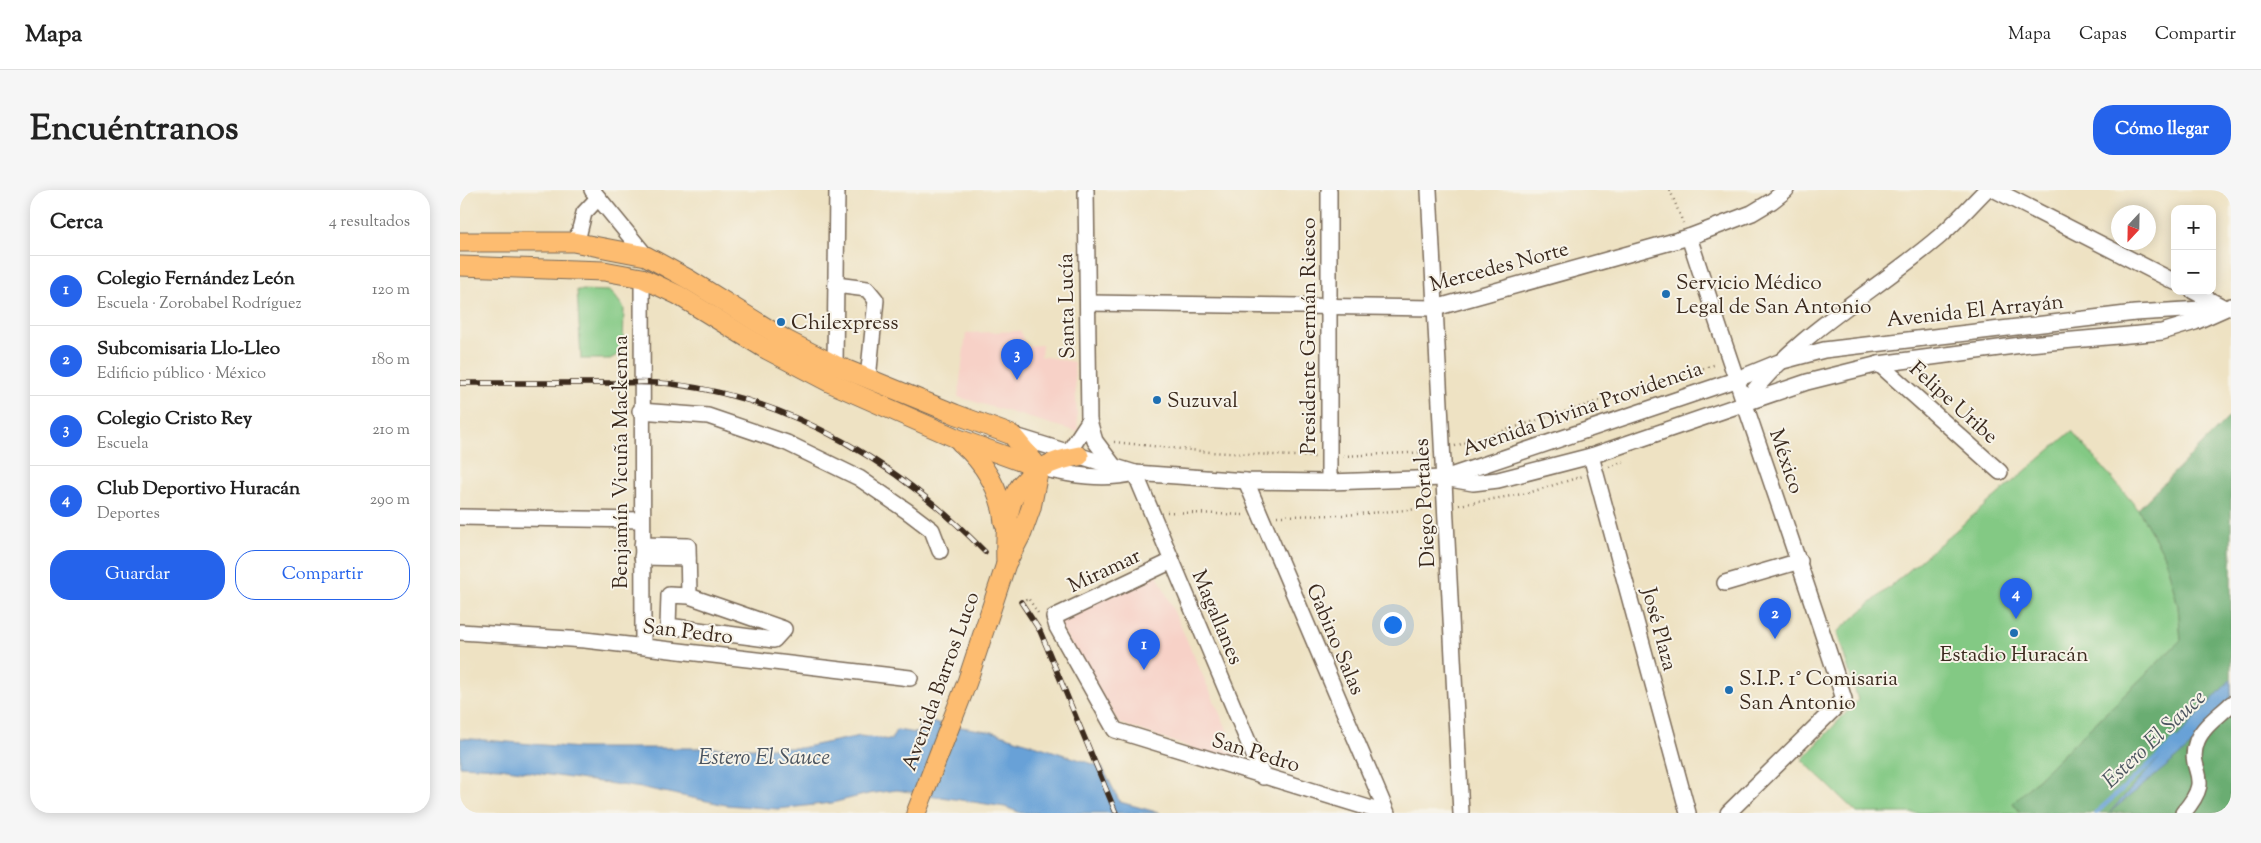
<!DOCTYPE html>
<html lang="es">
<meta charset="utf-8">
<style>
body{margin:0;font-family:"Sorts Mill Goudy",serif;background:#f6f6f6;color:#222}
.controls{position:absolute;right:15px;top:15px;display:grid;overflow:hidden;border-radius:10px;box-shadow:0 2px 12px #0003}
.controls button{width:45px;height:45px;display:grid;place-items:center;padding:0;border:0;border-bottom:1px solid #e0e0e0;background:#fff;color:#222;font:25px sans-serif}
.compass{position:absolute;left:1651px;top:15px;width:45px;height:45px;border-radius:50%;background:#fff;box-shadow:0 2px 12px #0003;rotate:202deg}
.you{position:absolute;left:932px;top:434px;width:18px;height:18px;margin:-12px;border:4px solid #fff;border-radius:50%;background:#1a73e8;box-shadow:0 0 0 8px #1a73e833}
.badge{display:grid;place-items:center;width:32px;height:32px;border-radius:50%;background:#2563eb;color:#fff;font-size:16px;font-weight:700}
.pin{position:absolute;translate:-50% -41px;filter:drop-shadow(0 1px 2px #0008)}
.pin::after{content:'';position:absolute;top:26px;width:18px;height:15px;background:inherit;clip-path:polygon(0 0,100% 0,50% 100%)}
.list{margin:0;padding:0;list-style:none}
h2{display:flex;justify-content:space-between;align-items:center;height:65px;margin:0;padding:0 20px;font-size:21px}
h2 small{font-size:16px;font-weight:400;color:#767676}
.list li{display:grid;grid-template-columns:32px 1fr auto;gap:15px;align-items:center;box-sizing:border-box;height:70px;padding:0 20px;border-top:1px solid #e0e0e0}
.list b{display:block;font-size:19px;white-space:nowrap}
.list p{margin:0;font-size:16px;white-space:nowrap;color:#767676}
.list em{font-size:16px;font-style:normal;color:#767676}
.actions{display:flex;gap:10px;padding:15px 20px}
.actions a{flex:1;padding:11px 0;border:1px solid #2563eb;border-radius:20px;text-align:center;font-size:18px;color:#2563eb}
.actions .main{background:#2563eb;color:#fff}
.map{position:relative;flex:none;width:1771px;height:623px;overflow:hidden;border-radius:20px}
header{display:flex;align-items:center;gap:30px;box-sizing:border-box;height:70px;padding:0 25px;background:#fff;border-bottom:1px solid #e0e0e0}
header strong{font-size:24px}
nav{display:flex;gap:28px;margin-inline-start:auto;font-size:18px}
.intro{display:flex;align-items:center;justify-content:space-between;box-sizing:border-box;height:120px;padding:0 30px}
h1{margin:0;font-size:35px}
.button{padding:12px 22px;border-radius:20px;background:#2563eb;color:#fff;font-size:18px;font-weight:700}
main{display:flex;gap:30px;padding:0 30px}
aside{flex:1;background:#fff;border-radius:20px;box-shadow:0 2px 12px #0003}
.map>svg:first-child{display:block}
.built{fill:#f7d1c7}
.green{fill:#83c984;stroke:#5f7a51}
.forest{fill:#6aad72;stroke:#526c48}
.water{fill:#68a1d7;stroke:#52667a}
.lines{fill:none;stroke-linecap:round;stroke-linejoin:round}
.stream{stroke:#68a1d7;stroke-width:4.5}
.minor-casing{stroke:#7a6a58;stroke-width:18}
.major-casing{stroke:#7a6a58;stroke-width:21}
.path{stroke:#7a6a58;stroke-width:2.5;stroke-dasharray:1 4;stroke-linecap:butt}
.minor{stroke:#fff;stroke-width:15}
.major{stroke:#fdbc70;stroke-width:19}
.rail-casing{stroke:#3b2a1e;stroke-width:5.5}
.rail{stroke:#f7f3e8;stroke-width:4;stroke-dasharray:11;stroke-linecap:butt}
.poi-dot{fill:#1f6fb2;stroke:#f7f3e8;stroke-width:2}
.labels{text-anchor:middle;stroke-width:4;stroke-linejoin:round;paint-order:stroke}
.street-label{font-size:21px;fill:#3b2a1e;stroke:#f7f3e8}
.poi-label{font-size:21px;fill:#3b2a1e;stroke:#f7f3e8;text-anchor:start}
.water-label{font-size:22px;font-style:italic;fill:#4b545f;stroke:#f7f3e8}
</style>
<header>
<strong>Mapa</strong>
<nav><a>Mapa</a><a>Capas</a><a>Compartir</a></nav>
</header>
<div class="intro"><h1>Encuéntranos</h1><a class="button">Cómo llegar</a></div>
<main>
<aside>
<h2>Cerca<small>4 resultados</small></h2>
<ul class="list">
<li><span class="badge">1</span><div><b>Colegio Fernández León</b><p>Escuela · Zorobabel Rodríguez</p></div><em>120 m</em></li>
<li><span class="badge">2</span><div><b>Subcomisaria Llo-Lleo</b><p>Edificio público · México</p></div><em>180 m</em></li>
<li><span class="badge">3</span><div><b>Colegio Cristo Rey</b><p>Escuela</p></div><em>210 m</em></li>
<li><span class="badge">4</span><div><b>Club Deportivo Huracán</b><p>Deportes</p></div><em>290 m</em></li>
</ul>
<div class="actions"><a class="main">Guardar</a><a>Compartir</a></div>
</aside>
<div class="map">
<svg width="1771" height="623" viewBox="0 0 1771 623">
<rect width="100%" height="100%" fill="#f7f3e8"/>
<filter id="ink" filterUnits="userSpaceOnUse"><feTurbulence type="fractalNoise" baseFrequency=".02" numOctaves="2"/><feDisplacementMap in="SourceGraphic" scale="10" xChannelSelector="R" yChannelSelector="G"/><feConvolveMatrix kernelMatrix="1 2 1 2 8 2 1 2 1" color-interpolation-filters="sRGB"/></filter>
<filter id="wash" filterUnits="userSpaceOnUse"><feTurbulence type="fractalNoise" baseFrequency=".0096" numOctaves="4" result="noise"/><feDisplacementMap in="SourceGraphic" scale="20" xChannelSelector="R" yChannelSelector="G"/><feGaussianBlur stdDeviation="1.12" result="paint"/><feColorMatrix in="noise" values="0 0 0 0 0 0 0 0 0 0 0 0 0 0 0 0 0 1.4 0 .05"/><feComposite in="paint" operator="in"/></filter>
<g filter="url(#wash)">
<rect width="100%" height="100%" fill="#eee2c3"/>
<g class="built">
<path d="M560,141L566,156L582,155L581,166L614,172L618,242L498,207L506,143Z"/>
<path d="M697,384L779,566L769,571L659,533L594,427Z"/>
</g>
<g class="green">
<path d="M117,100L151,101L164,118L163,162L150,169H121Z"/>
<path d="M1612,241L1678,319L1705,366L1718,416L1721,450L1553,613L1561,623H1397L1342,570L1398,510L1377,442Z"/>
</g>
<path class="forest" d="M1771,225V623H1561L1553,613L1721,450L1718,416L1705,366L1678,319Z"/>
<g class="water">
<path d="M1771,489V524L1650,622Z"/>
<path d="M461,531L534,542L642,577L660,612L700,623H561L545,617L437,600L408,604L372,613L318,619L266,615L189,599L40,578L0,576V548L119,558H340L400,546L431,550L436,540L457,543Z"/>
</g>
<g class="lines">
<path class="stream" d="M1636,623L1716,550"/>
</g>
</g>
<g filter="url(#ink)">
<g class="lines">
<g class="minor-casing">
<g id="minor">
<path d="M132,0L186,66"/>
<path d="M626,0L629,231L635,251L653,275"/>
<path d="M869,0V292"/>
<path d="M969,0L1001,623"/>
<path d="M1535,0L1715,92"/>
<path d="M1229,47C1279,201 1334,354 1384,509L1268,623"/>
<path d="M113,52L119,43L124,23L138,8"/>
<path d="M182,88L183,456"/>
<path d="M376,95L407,99L416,110L408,189"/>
<path d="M1733,101L1763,117"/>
<path d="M628,113L975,118L1229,47L1292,23L1312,11L1326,0"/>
<path d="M1419,174L1540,282"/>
<path d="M375,175L377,0"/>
<path d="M1284,213C1336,143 1415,102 1480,46C1496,32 1511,15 1526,0"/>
<path d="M180,221L248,226L327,253L399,288L447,321L472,340L480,361"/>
<path d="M552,245L675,283L786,291L869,292L984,288L1013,293L1038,290L1131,266L1347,192L1419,174L1569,154L1702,142L1735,132L1771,116"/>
<path d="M608,263L629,231"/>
<path d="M1131,266L1228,623"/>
<path d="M579,278C612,285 643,291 675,283"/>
<path d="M675,283L803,587"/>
<path d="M987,287L1275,190L1319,172L1364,160L1675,123L1758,118"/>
<path d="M786,291L927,623"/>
<path d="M0,327L182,330"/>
<path d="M182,355L228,356L229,406L324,439L314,450L208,436L209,405L229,406"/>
<path d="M182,367L228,368"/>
<path d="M712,371L594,427L597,437L655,540L925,623"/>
<path d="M1265,393L1340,371"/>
<path d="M0,442L125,450L450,488"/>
<path d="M1723,623C1757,584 1725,583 1737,551C1743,536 1760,525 1771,514"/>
</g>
</g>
<g class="major-casing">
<g id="major">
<path d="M0,52H113L186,66L228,89L326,150L375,175L495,224L552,245L579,278"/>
<path d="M0,76L144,81L182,88L218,105L304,158L371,193L496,248L579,278"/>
<path d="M500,252C524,272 542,302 544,333"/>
<path d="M546,373C544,312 553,277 619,266"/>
<path d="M456,623L507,492L546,374L562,343L571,318L579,278"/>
</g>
</g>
<g class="path">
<path d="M1210,0L1223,33"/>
<path d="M654,252L750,262L855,267"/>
<path d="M995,256L1257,174"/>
<path d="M883,266L968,262"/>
<path d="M1149,277L1167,270"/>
<path d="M999,315L1068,303L1123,286"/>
<path d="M707,322L784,325"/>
<path d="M817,326L885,325L971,318"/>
<path d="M561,412L568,408L580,426"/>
</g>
<use href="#minor" class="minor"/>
<use href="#major" class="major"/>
<g class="rail-casing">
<g id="rail">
<path d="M0,193C48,193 96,193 144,193C166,193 190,191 212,194C333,209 441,275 525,362"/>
<path d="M561,412L580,441L656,623"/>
</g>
</g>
<use href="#rail" class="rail"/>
</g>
</g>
<g class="poi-dot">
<circle cx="1206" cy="104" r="5"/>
<circle cx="321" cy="132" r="5"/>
<circle cx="697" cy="210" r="5"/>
<circle cx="1554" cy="443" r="5"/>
<circle cx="1269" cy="500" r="5"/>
</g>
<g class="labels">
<g class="street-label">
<text transform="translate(1039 76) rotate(-15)" y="7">Mercedes Norte</text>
<text transform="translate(606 116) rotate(-91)" y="7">Santa Lucía</text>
<text transform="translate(1515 120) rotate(-6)" y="7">Avenida El Arrayán</text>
<text transform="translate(848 146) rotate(-90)" y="7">Presidente Germán Riesco</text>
<text transform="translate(1494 212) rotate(42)" y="7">Felipe Uribe</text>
<text transform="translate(1122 218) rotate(-19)" y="7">Avenida Divina Providencia</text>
<text transform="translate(1327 271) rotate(71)" y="7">México</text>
<text transform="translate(160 272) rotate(-90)" y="7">Benjamín Vicuña Mackenna</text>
<text transform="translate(964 313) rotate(-93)" y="7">Diego Portales</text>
<text transform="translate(644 380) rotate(-25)" y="7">Miramar</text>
<text transform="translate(758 427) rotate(67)" y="7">Magallanes</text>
<text transform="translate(1200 439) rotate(75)" y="7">José Plaza</text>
<text transform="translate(228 441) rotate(7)" y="7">San Pedro</text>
<text transform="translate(876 449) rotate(67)" y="7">Gabino Salas</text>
<text transform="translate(480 491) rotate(-70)" y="7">Avenida Barros Luco</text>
<text transform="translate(796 562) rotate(17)" y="7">San Pedro</text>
</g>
<g class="poi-label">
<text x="1216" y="99">Servicio Médico<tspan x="1216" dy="24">Legal de San Antonio</tspan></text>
<text x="331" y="139">Chilexpress</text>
<text x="707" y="217">Suzuval</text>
<text x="1554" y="471" text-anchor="middle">Estadio Huracán</text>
<text x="1279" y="495">S.I.P. 1° Comisaria<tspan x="1279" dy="24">San Antonio</tspan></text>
</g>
<g class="water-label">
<text transform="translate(1693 548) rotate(-43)" y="8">Estero El Sauce</text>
<text x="304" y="574">Estero El Sauce</text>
</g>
</g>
</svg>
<div class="controls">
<button>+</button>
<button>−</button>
</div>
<svg class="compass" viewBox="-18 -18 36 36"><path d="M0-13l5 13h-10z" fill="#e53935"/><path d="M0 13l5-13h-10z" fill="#767676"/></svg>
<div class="you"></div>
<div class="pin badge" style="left:684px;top:480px">1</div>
<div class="pin badge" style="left:1315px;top:449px">2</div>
<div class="pin badge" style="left:557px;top:190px">3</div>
<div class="pin badge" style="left:1556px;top:429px">4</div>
</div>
</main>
